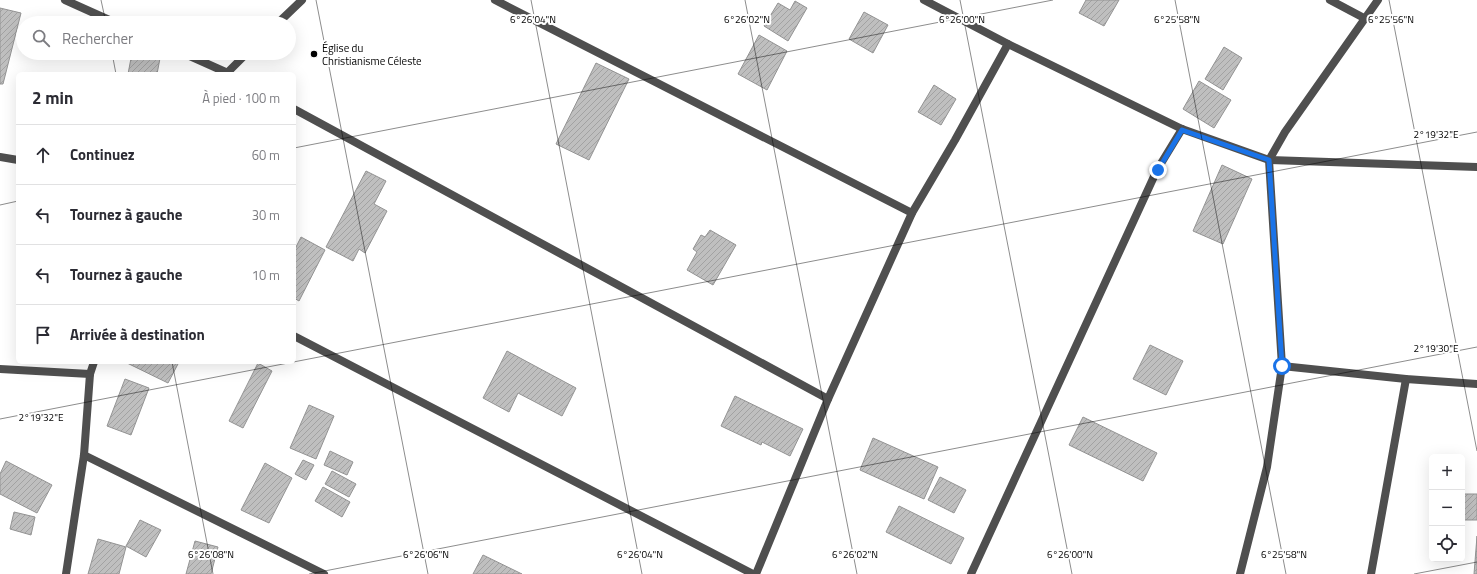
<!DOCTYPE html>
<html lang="fr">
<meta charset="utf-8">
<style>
body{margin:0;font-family:"Titillium Web",sans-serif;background:#f7f7f7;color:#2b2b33}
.controls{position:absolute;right:12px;bottom:12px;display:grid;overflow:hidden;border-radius:6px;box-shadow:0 4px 16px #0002}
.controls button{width:36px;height:36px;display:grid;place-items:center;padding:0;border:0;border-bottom:1px solid #e1e1e2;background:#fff;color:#2b2b33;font:20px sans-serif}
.stop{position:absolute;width:12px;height:12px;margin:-9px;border:3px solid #1a73e8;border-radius:50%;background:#fff}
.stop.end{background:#1a73e8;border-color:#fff;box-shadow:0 1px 4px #0008}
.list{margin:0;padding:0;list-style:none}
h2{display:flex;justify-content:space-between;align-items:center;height:52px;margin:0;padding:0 16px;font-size:17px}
h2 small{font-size:13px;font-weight:400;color:#7c7c81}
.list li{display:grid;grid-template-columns:26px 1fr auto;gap:12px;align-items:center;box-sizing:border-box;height:60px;padding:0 16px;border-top:1px solid #e1e1e2}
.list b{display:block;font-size:15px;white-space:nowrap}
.list em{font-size:13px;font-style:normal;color:#7c7c81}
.icon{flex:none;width:22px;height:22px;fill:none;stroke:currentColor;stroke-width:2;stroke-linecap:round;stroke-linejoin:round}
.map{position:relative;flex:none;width:1477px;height:574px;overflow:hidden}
.search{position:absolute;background:#fff;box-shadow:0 4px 16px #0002;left:16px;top:16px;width:280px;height:44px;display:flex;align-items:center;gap:10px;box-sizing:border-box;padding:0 14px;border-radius:22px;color:#7c7c81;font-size:15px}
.panel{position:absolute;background:#fff;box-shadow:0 4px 16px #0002;left:16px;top:72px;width:280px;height:292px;border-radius:6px}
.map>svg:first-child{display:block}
.building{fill:url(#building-hatch);stroke:#939393}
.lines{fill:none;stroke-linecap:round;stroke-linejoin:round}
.minor{stroke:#4f4f4f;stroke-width:8}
.route{stroke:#1a73e8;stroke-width:5}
.ticks{fill:none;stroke:#000;stroke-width:1;stroke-opacity:0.45}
.poi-dot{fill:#000;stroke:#fff;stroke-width:1.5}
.labels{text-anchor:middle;stroke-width:4;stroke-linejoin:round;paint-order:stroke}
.poi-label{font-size:11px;fill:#000;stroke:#fff;text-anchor:start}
.ticks-label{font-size:10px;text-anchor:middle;fill:#000;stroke:#fff;stroke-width:4;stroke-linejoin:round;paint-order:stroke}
</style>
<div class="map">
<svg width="1477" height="574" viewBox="0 0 1477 574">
<defs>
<pattern id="building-hatch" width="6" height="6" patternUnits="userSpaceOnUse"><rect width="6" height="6" fill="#bfbfbf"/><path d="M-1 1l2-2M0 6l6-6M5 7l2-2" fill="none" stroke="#a2a2a2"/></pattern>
</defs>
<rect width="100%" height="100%" fill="#fff"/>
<g class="building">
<path d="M1086,0H1119L1104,26L1079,13Z"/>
<path d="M795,1L807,8L788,41L764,26L778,3L790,10Z"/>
<path d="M0,8L21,13L3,84H0Z"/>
<path d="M864,12L888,25L873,53L849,39Z"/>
<path d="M759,35L787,51L767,90L738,74Z"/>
<path d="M1224,47L1242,58L1223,90L1205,79Z"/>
<path d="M132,53H161L157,74H128Z"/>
<path d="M596,63L629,79L589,160L556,144Z"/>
<path d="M1199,81L1231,100L1214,128L1183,109Z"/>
<path d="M934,85L956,99L941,125L918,112Z"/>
<path d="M1222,165L1252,179L1223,244L1193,231Z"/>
<path d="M366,171L386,181L374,204L387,211L365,253L359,249L353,261L326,247Z"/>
<path d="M710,230L736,245L713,285L687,270L697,252L693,249L701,235L705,237Z"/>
<path d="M301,237L325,250L299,301L294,298V251Z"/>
<path d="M1150,345L1183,361L1166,395L1133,379Z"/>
<path d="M507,351L576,388L562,416L518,393L509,412L483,398Z"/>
<path d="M125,362H179L168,383Z"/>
<path d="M258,363L272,371L243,428L229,421Z"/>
<path d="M125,379L149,388L131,435L107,426Z"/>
<path d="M735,396L803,429L790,456L762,442L761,445L721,426Z"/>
<path d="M309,405L334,416L316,459L290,448Z"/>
<path d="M1083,417L1157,453L1143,481L1069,445Z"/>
<path d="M873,438L938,467L924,499L860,470Z"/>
<path d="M330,451L353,462L347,475L324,465Z"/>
<path d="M303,460L314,465L306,480L295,474Z"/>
<path d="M6,461L52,485L37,513L0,494V474Z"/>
<path d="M265,463L292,478L269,523L241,510Z"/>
<path d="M332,471L356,484L349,497L325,484Z"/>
<path d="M940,477L966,490L954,513L928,500Z"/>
<path d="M323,487L350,502L342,517L315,501Z"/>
<rect x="1462" y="494" width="15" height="26"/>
<path d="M899,506L964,538L951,564L886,532Z"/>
<path d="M14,512L35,517L31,535L10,529Z"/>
<path d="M140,520L161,530L146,557L126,546Z"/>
<path d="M1477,536V574H1474Z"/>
<path d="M98,539L126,547L119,574H88Z"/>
<path d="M195,541L218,547L211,574H186Z"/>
<path d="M483,555L522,574H473Z"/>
</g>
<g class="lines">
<g class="minor">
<path d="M65,0L116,23"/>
<path d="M495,0L912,213"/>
<path d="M924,0L1008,44L1182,129L1269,160L1477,167"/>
<path d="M1330,0L1364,18"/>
<path d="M278,23L302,0"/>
<path d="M183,53L230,74"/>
<path d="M226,74L247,53"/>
<path d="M294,109L828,399"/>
<path d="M0,157L18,160"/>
<path d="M294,336L753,574"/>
<path d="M1282,366L1406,379L1477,384"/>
<path d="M0,369L90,374"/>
<path d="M84,455L324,574"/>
<path d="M66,574L84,455L90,374L94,362"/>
<path d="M756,574L828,399L912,213L955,140L1008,44"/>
<path d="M971,574L1157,170L1182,129"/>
<path d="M1240,574L1267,467L1282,366L1269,160L1285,132L1378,0"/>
<path d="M1371,574L1406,379"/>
</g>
</g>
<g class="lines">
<path class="route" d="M1158,170L1182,130L1269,160L1282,366"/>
</g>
<path class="ticks" d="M101,0L106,23M316,0L428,574M531,0L642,574M745,0L857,574M960,0L1072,574M1175,0L1286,574M1389,0L1477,451M112,53L116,74M294,148L1053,0M0,205L18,201M172,362L213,574M0,419L1477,132M309,574L1477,347M1414,574L1477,562"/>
<circle class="poi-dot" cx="314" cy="54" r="4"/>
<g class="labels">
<g class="poi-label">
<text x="322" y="52">Église du<tspan x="322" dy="13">Christianisme Céleste</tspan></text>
</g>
</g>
<g class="ticks-label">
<text x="533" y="23">6°26'04"N</text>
<text x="747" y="23">6°26'02"N</text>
<text x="962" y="23">6°26'00"N</text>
<text x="1177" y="23">6°25'58"N</text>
<text x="1391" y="23">6°25'56"N</text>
<text x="1436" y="138">2°19'32"E</text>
<text x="1436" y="352">2°19'30"E</text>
<text x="41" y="421">2°19'32"E</text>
<text x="211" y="558">6°26'08"N</text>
<text x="426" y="558">6°26'06"N</text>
<text x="640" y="558">6°26'04"N</text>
<text x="855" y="558">6°26'02"N</text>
<text x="1070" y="558">6°26'00"N</text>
<text x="1284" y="558">6°25'58"N</text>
</g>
</svg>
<div class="controls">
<button>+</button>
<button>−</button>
<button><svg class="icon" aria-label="locate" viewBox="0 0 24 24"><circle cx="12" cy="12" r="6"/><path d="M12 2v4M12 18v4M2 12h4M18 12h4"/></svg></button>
</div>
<div class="stop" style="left:1282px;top:366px"></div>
<div class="stop end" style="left:1158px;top:170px"></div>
<div class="search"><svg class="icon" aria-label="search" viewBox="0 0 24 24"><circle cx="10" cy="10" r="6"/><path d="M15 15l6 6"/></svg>Rechercher</div>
<section class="panel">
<h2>2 min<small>À pied · 100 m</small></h2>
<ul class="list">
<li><svg class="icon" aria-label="ahead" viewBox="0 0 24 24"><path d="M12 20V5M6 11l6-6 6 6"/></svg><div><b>Continuez</b></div><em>60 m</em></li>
<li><svg class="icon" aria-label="left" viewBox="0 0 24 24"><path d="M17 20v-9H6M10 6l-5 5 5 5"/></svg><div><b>Tournez à gauche</b></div><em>30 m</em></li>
<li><svg class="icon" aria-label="left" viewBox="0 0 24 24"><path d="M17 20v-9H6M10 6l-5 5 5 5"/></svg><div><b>Tournez à gauche</b></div><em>10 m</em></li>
<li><svg class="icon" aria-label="arrive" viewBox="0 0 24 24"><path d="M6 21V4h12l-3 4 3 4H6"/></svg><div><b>Arrivée à destination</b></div></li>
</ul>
</section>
</div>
